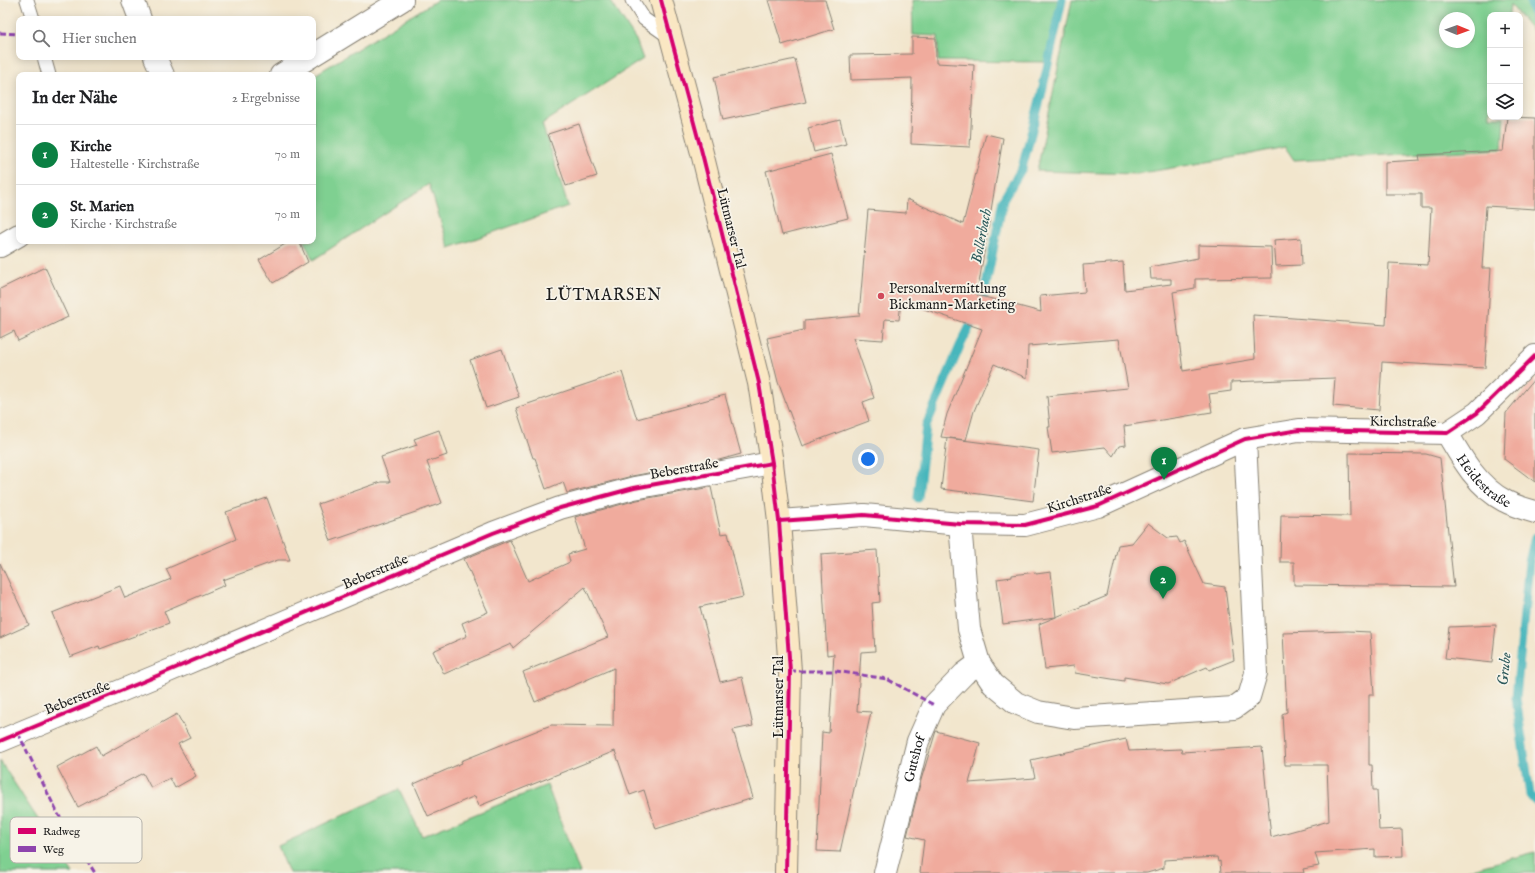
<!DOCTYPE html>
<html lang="de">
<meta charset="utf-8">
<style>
body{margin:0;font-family:"IM FELL English",serif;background:#f6f6f6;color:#202124}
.controls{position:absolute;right:12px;top:12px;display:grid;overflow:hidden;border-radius:8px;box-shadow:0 2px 10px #0003}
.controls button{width:36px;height:36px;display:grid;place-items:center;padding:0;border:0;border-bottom:1px solid #e0e0e0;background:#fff;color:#202124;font:20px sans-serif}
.compass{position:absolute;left:1439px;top:12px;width:36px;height:36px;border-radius:50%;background:#fff;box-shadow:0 2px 10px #0003;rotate:91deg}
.you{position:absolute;left:868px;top:459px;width:14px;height:14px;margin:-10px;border:3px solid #fff;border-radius:50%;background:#1a73e8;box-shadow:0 0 0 6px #1a73e833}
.badge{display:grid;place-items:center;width:26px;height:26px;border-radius:50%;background:#0b8043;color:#fff;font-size:13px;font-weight:700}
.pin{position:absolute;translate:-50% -33px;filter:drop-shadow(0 1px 2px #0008)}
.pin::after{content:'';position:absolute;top:21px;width:14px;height:12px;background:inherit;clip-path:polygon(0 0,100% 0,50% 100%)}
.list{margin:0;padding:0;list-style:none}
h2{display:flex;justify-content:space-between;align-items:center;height:52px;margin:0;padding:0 16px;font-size:17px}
h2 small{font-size:13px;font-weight:400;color:#757577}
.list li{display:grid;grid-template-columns:26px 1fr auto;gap:12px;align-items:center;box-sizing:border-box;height:60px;padding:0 16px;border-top:1px solid #e0e0e0}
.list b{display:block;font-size:15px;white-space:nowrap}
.list p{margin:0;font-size:13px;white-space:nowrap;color:#757577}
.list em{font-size:13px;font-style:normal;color:#757577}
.icon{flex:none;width:22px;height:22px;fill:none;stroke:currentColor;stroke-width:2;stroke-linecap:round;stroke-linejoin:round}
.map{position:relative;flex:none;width:1535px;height:873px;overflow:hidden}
.search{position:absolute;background:#fff;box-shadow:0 2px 10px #0003;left:16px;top:16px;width:300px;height:44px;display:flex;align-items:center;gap:10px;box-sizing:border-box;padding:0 14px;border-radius:8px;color:#757577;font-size:15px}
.panel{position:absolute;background:#fff;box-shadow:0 2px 10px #0003;left:16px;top:72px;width:300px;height:172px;border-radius:8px}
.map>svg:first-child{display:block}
.green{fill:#7fd091;stroke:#4e7656;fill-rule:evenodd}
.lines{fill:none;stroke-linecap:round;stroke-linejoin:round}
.stream{stroke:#46b6bc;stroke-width:9}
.building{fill:#f0ab9d}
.lane-casing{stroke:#878174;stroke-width:15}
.street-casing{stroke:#878174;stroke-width:24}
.secondary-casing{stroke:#878174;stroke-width:24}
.lane{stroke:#fff;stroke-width:13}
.street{stroke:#fff;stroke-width:22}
.secondary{stroke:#fae7c3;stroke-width:22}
.quiet{stroke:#8e44ad;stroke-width:3;stroke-dasharray:6 3;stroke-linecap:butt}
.cycleway-casing{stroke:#f7f3e8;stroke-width:6}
.cycleway{stroke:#d6006c;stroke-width:4}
.poi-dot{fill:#d1495b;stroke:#f7f3e8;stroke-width:1.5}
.labels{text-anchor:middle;stroke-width:3.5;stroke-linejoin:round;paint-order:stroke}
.street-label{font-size:14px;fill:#1c1c1c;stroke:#f7f3e8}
.poi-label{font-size:14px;fill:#1c1c1c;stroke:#f7f3e8;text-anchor:start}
.water-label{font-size:15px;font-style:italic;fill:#2d5a5c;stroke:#f7f3e8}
.quarter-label{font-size:16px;letter-spacing:1px;fill:#1c1c1c;stroke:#f7f3e8}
.key{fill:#f7f3e8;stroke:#b5b2ab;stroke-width:1}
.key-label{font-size:11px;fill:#1c1c1c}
</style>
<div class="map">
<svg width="1535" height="873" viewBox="0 0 1535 873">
<rect width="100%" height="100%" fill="#f7f3e8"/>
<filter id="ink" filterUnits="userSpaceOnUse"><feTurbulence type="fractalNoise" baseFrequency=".025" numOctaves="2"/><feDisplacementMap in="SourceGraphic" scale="8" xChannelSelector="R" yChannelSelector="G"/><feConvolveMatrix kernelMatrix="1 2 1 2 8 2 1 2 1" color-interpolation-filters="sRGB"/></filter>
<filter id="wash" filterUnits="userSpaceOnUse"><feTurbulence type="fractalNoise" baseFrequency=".012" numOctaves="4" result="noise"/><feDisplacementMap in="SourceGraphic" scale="16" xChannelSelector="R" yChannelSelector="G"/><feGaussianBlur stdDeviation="0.9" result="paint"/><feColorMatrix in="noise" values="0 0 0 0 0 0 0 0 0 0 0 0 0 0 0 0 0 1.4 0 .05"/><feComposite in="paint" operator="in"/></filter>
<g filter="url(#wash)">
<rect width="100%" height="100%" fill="#f2e6cd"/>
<g class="green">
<path d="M437,0H610L636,40L643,59L542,124L568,206L449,248L429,184L313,260L304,241H313V76Z"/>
<path d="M912,0H1058L1045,62L938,61V36L913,35Z"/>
<path d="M1072,0H1535V34L1510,4L1509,15H1490V117H1504L1502,149L1294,160L1285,147L1236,157L1137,174L1037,171ZM1445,18H1469V42H1445Z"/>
<path d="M0,761L73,873H0Z"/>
<path d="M547,785L580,873H289L278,846L399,789L422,836Z"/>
<path d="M1535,852V873H1457Z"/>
</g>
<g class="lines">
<g class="stream">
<path d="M1530,0L1535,21"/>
<path d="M918,498L926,426L960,346L983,300L1003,200L1022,168L1041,96L1062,0"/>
<path d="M1535,537L1529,562L1516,698L1530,795L1535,801"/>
</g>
</g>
<g id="blocks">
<g class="building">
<path d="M768,0H825L834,29L782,45Z"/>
<path d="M912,37L936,38V63L974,65L970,147L911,144L912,78L851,80L850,55L912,54Z"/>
<path d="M795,59L806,102L723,120L714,77Z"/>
<path d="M1507,117L1535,118V209L1486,206L1482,268H1491L1485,368L1382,362L1379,410L1333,406L1335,378L1231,382V391L1209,394L1212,412L1124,426L1126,445L1119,446L1113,456L1105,447L1052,453L1048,427H1050L1047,396L1128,388L1119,339L1028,346L1027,378L994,364L974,411L966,440L941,437L947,414L982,329L901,301L899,320L885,319L883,340L853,338L874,398L863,402L869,421L802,446L778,382L767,338L804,330V321L859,316L868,210L906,213L907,199L963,224L986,134L1003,138L977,295L1041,312L1040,296L1085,292L1083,265L1123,262L1125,290L1171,284V279H1151L1150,267L1198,258V245L1271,247L1272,278L1195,279V288L1173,292L1183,371L1255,359L1253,315L1386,325L1389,263L1428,265L1431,208H1421V194H1385V162L1420,160L1419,155L1503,151Z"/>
<path d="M840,120L846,144L814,152L808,128Z"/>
<path d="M579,124L597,176L566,186L548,134Z"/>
<path d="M831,154L848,218L782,235L766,171Z"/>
<path d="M1301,238L1302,265L1276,266L1274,240Z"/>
<path d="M290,241H299L308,262L273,283L259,260Z"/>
<path d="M45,267L68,317L18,341L14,331L0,338V289Z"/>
<path d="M502,349L519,397L486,408L470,360Z"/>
<path d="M622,372L637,419L725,395L741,454L719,460L632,476L567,493L563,482L546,489L535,458H533L516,408Z"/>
<path d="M1535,378V482L1504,459L1506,413Z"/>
<path d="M439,430L447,455L427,462L442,503L331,541L318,504L381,482H390L381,457L417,445L414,439Z"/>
<path d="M947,438L1039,450L1033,501L941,489Z"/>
<path d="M1349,453L1426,454L1440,458L1454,587L1294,585V562H1280L1281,515L1350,516Z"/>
<path d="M711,487L721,534L728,533L743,597L700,607L720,682L742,677L753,726L733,730L753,798L656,829L644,790L630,795L615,751L479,806L475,796L428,816L414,784L462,763L461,761L551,725L613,726L614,668L535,702L523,672L608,637L585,587L513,648L511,644L444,674L433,651L467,636L462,623L488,612L464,559L510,540L528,581L570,562L568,554L585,549L575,517L637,500Z"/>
<path d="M267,498L290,560H278L223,580L225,585L164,611L169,623L100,649L99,646L70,657L52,613L120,586L125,598L171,579L166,569L236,539L226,512Z"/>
<path d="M1148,523L1168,538L1177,537L1180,543L1184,541L1204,584L1225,587L1234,660L1209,670L1207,667L1168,684L1124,677V681L1075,673L1074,666L1045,669L1039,624L1107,596L1118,545L1132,543Z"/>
<path d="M877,550L880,602L872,603L875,651L861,652L857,711L871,712L840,852L817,851L822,732L829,733L834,654L827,655L821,554Z"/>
<path d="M0,563L29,625L0,638Z"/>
<path d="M1036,572V574L1051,572L1056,617L1003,624L997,579L1012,577V575Z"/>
<path d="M1496,625L1492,663L1445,658L1449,627Z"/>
<path d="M1348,631L1370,632L1374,694H1369V765H1372L1373,790H1377L1379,830L1402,829L1403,856L1375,857V849L1315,853L1319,866L1303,869L1304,873H1221L1220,861L1218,862L1217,857L1164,860V868L1147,873H920L924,840L907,836L921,780L936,731L980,743L969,783L1035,778L1031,760L1126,739L1129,751L1181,749L1182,752L1262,747L1271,837L1329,821L1327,765H1285L1282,714L1287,712L1283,633Z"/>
<path d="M177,714L190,738L178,744L196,776L175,788L170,778L151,788L143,773L78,807L57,767L96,746L101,756Z"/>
</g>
</g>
</g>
<g filter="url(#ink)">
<use href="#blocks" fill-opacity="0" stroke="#878174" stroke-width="1"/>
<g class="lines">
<g class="lane-casing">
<g id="lane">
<path d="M27,0L33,19"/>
<path d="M632,0L644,19L671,38"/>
<path d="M44,57L49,75"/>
</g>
</g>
<g class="street-casing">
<g id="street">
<path d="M133,0L140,19"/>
<path d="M313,55L402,0"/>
<path d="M155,57L163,75"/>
<path d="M281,75L310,57"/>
<path d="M0,246L19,235"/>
<path id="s1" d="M1447,433C1462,459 1478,487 1505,501C1514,506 1525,509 1535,512"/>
<path d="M779,521L864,515L960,524L1025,525L1098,506L1245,439L1299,430L1447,433L1477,413L1535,356"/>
<path d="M960,524L969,629L979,663L993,684L1016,703L1038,712L1074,718L1234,708L1249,697L1256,673L1245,439"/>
<path d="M0,741L159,675L493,533L560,508L634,488L772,463"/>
<path id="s2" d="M885,873L918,741L934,705L964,674L979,663"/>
</g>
</g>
<g class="secondary-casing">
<path id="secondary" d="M661,0L702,153L759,383L772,463L779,521L790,671L786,873"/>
</g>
<use href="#lane" class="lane"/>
<use href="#street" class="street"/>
<use href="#secondary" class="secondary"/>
<g class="quiet">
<path d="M0,33L19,34"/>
<path d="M790,671H836L887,679L934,705"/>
<path d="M18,733L58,814L95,873"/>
</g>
<g class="cycleway-casing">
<g id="cycleway">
<path d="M661,0L702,153L759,383L772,463L779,521L790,671L786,873"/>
<path d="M779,521L864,515L960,524L1025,525L1098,506L1245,439L1299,430L1447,433L1477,413L1535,356"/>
<path d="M0,741L159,675L493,533L560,508L634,488L772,463"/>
</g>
</g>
<use href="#cycleway" class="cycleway"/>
</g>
</g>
<circle class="poi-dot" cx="881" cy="296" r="4"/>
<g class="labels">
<g class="street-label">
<text transform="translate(732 228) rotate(76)" y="5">Lütmarser Tal</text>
<text transform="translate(1403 421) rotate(1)" y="5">Kirchstraße</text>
<text transform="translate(684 468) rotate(-10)" y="5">Beberstraße</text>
<text dy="5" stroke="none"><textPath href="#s1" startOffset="61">Heidestraße</textPath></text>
<text transform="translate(1079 498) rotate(-18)" y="5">Kirchstraße</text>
<text transform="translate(375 571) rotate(-23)" y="5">Beberstraße</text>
<text transform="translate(77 697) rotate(-22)" y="5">Beberstraße</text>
<text transform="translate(778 697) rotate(-90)" y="5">Lütmarser Tal</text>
<text dy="5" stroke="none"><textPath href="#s2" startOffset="118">Gutshof</textPath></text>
</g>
<g class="poi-label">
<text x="889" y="293">Personalvermittlung<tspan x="889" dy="16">Bickmann-Marketing</tspan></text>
</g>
<g class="water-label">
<text transform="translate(981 236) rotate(-79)" y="5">Bollerbach</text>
<text transform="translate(1504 669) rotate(-84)" y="5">Grube</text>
</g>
<g class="quarter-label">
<text x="604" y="300">LÜTMARSEN</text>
</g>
</g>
<rect x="10" y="817" width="132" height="46" rx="6" class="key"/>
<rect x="18" y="828" width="18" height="6" fill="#d6006c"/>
<rect x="18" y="846" width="18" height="6" fill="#8e44ad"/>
<g class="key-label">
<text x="43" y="835">Radweg</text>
<text x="43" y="853">Weg</text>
</g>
</svg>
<div class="controls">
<button>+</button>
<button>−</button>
<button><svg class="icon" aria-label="layers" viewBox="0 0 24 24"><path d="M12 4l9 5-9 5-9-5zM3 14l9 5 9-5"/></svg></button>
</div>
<svg class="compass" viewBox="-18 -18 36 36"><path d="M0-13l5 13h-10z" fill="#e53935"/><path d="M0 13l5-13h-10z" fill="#757577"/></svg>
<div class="you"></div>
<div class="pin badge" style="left:1164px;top:480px">1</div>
<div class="pin badge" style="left:1163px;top:599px">2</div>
<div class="search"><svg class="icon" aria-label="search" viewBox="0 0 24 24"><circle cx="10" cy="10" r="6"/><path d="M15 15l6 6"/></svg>Hier suchen</div>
<section class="panel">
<h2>In der Nähe<small>2 Ergebnisse</small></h2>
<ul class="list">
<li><span class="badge">1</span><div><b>Kirche</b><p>Haltestelle · Kirchstraße</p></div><em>70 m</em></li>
<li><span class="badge">2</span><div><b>St. Marien</b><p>Kirche · Kirchstraße</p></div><em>70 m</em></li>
</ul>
</section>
</div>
